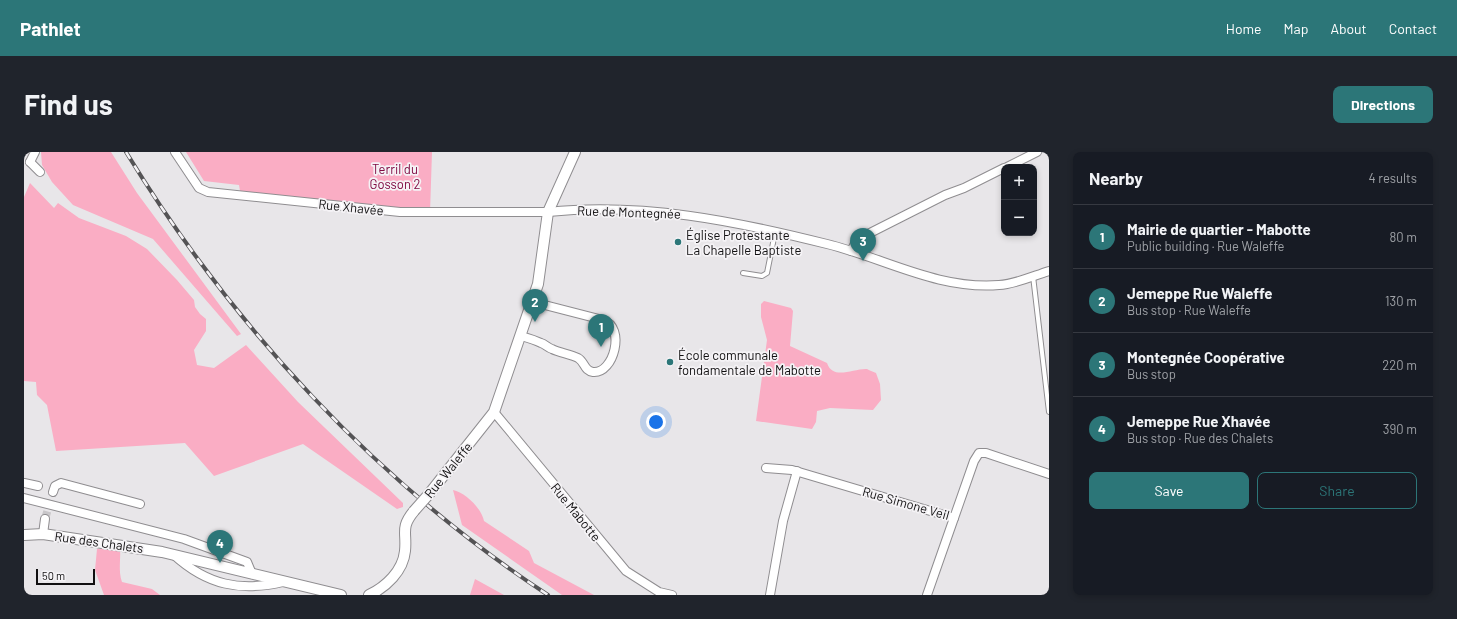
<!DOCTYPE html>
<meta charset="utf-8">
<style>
body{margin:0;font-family:Barlow,sans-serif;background:#20242c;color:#f1f3f6}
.controls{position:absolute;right:12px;top:12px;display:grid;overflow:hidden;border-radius:8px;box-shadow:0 2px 6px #0003}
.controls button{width:36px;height:36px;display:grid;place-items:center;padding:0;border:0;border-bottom:1px solid #363941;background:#171b24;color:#f1f3f6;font:20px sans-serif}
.scale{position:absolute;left:12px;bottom:10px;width:59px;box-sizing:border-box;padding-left:4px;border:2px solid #111011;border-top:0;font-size:11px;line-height:14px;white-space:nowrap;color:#111011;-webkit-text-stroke:3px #f5f3f6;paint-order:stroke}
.you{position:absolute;left:632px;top:270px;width:14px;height:14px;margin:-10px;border:3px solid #fff;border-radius:50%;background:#1a73e8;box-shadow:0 0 0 6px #1a73e833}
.badge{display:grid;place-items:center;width:26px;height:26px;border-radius:50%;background:#2c7678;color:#fff;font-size:13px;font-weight:700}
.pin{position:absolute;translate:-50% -33px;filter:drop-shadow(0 1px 2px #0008)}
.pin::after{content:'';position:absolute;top:21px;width:14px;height:12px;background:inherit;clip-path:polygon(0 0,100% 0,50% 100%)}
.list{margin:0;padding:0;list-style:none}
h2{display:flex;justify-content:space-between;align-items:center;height:52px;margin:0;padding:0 16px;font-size:17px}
h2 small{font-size:13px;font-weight:400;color:#9ea1a6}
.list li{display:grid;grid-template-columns:26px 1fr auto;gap:12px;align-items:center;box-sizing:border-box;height:64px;padding:0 16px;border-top:1px solid #363941}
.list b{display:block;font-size:15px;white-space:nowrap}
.list p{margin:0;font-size:13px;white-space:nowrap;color:#9ea1a6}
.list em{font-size:13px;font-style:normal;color:#9ea1a6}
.actions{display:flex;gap:8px;padding:12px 16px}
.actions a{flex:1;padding:9px 0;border:1px solid #2c7678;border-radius:8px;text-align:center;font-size:14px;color:#2c7678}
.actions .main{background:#2c7678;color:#fff}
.map{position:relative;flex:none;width:1025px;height:443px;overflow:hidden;border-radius:8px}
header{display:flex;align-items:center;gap:24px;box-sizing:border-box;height:56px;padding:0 20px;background:#2c7678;color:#fff}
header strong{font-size:19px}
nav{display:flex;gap:22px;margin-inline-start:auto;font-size:14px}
.intro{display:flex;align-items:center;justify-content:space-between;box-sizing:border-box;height:96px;padding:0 24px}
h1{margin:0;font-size:28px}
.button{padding:10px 18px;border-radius:8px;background:#2c7678;color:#fff;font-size:14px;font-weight:700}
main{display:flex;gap:24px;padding:0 24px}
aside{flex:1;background:#171b24;border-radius:8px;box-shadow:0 2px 6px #0003}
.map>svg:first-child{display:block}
.green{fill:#faadc4}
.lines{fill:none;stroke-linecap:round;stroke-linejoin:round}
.minor-tunnel{stroke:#c8c6c9;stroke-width:8;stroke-dasharray:8 4;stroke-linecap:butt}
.service-casing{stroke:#8f8d90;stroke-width:6}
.minor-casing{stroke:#8f8d90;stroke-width:10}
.tertiary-casing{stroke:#8f8d90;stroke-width:12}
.service{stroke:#fff;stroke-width:4}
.minor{stroke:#fff;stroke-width:8}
.tertiary{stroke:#fff;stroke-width:10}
.rail-casing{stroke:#545355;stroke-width:4}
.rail{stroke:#f5f3f6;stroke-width:2.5;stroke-dasharray:8;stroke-linecap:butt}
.tertiary-bridge-casing{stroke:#8f8d90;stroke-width:12;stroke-linecap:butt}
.tertiary-bridge{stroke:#fff;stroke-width:10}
.poi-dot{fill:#2c7678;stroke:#f5f3f6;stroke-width:1.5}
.labels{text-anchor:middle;stroke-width:3.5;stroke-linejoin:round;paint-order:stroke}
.park-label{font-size:13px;fill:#800b43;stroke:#f5f3f6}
.street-label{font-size:13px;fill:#111011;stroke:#f5f3f6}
.poi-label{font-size:13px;fill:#111011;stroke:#f5f3f6;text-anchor:start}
</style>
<header>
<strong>Pathlet</strong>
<nav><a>Home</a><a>Map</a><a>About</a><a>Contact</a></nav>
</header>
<div class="intro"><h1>Find us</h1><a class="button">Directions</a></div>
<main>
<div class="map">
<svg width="1025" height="443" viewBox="0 0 1025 443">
<rect width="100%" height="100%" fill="#e8e6e9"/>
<g class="green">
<path d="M17,0H87L113,41L217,182L213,184L129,87L49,53L28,30L18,13Z"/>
<path d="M162,0H408L406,61L376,60L216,39L215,33L180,29Z"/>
<path d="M6,31L30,56L34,51L55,66L102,84L123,97L153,128L170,148L171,155L176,162L182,167V179L170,198L173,213L190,216L222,193L274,250L379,351V355L373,357L279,292L190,324L161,291L32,299L23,253L13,243L12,230L0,229V45Z"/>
<path d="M740,149L767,156L769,159L766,194L803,211C809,229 830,216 843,217C845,218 849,220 852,221L856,232L857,248L849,258L806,256L793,259L792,270L788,277L732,269L743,188L737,165V152Z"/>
<path d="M429,338C441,340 458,357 460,369L505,399L510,411L570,443H538L438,373Z"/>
<path d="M96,395C97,407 94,419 98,430L128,437L136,443H80L71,418L73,397Z"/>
<path d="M451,427L480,443H446Z"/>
</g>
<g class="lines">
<path class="minor-tunnel" d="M21,367L29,340"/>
<g class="service-casing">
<g id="service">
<path d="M719,121L738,124L743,121L751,81"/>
<path d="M1009,124L1025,260"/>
</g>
</g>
<g class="minor-casing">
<g id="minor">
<path d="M151,0L175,36L184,40L376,60H524C617,50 712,69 803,92C860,106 914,138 975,133C992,132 1009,124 1025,119"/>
<path d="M6,10L16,20"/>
<path d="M6,10L11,0"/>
<path d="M983,15L1013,0"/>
<path d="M827,99L832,90L838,85L921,43L940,36L980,16"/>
<path d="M497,184C504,186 511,188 517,191C521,192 524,196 528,197C536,201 546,202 554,206C561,210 560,219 569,220C590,222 602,175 579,168L509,150"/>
<path d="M470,260L602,419L635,440L648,443"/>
<path d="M742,316L768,318L930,366L950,309L955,301H962L1025,322"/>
<path d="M0,331L14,334"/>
<path d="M29,340L31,334L37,331L116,352"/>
<path d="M0,346L160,387L223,410L228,422"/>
<path d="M19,382L21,367"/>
<path d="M150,403C183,433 216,440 259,430"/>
<path d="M746,443L759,369L773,319"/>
<path d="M903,443L930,366"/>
</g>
</g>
<g class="tertiary-casing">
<g id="tertiary">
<path d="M405,342L470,260L514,132L524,60L551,0"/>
<path d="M0,383L19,382L138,400L317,443"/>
<path d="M345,443C362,435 379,419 381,399C383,380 376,376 390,359"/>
</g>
</g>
<use href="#service" class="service"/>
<use href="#minor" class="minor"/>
<use href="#tertiary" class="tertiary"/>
<g class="rail-casing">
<path id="rail" d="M102,0C209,175 352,330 524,443"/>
</g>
<use href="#rail" class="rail"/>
<g class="tertiary-bridge-casing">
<path id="tertiary-bridge" d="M390,359L405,342"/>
</g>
<use href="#tertiary-bridge" class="tertiary-bridge"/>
</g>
<g class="poi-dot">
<circle cx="654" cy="90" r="4"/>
<circle cx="646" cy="210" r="4"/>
</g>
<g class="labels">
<g class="park-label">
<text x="371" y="22">Terril du<tspan x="371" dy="15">Gosson 2</tspan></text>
</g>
<g class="street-label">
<text transform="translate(327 55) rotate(6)" y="5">Rue Xhavée</text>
<text transform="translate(605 60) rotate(2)" y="5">Rue de Montegnée</text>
<text transform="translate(424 318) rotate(-51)" y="5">Rue Waleffe</text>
<text transform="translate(882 351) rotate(16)" y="5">Rue Simone Veil</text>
<text transform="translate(552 360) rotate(51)" y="5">Rue Mabotte</text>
<text transform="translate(75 390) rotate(8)" y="5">Rue des Chalets</text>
</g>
<g class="poi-label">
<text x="662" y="88">Église Protestante<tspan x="662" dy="15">La Chapelle Baptiste</tspan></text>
<text x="654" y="208">École communale<tspan x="654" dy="15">fondamentale de Mabotte</tspan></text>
</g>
</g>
</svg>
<div class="controls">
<button>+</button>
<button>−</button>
</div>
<div class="scale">50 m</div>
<div class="you"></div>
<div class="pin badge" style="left:577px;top:195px">1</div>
<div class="pin badge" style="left:511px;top:170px">2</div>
<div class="pin badge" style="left:839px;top:109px">3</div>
<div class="pin badge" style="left:196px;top:411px">4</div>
</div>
<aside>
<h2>Nearby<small>4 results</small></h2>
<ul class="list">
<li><span class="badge">1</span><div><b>Mairie de quartier - Mabotte</b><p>Public building · Rue Waleffe</p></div><em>80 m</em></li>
<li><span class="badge">2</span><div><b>Jemeppe Rue Waleffe</b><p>Bus stop · Rue Waleffe</p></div><em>130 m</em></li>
<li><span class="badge">3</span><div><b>Montegnée Coopérative</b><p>Bus stop</p></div><em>220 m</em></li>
<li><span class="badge">4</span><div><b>Jemeppe Rue Xhavée</b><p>Bus stop · Rue des Chalets</p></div><em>390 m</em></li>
</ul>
<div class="actions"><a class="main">Save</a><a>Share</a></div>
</aside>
</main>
